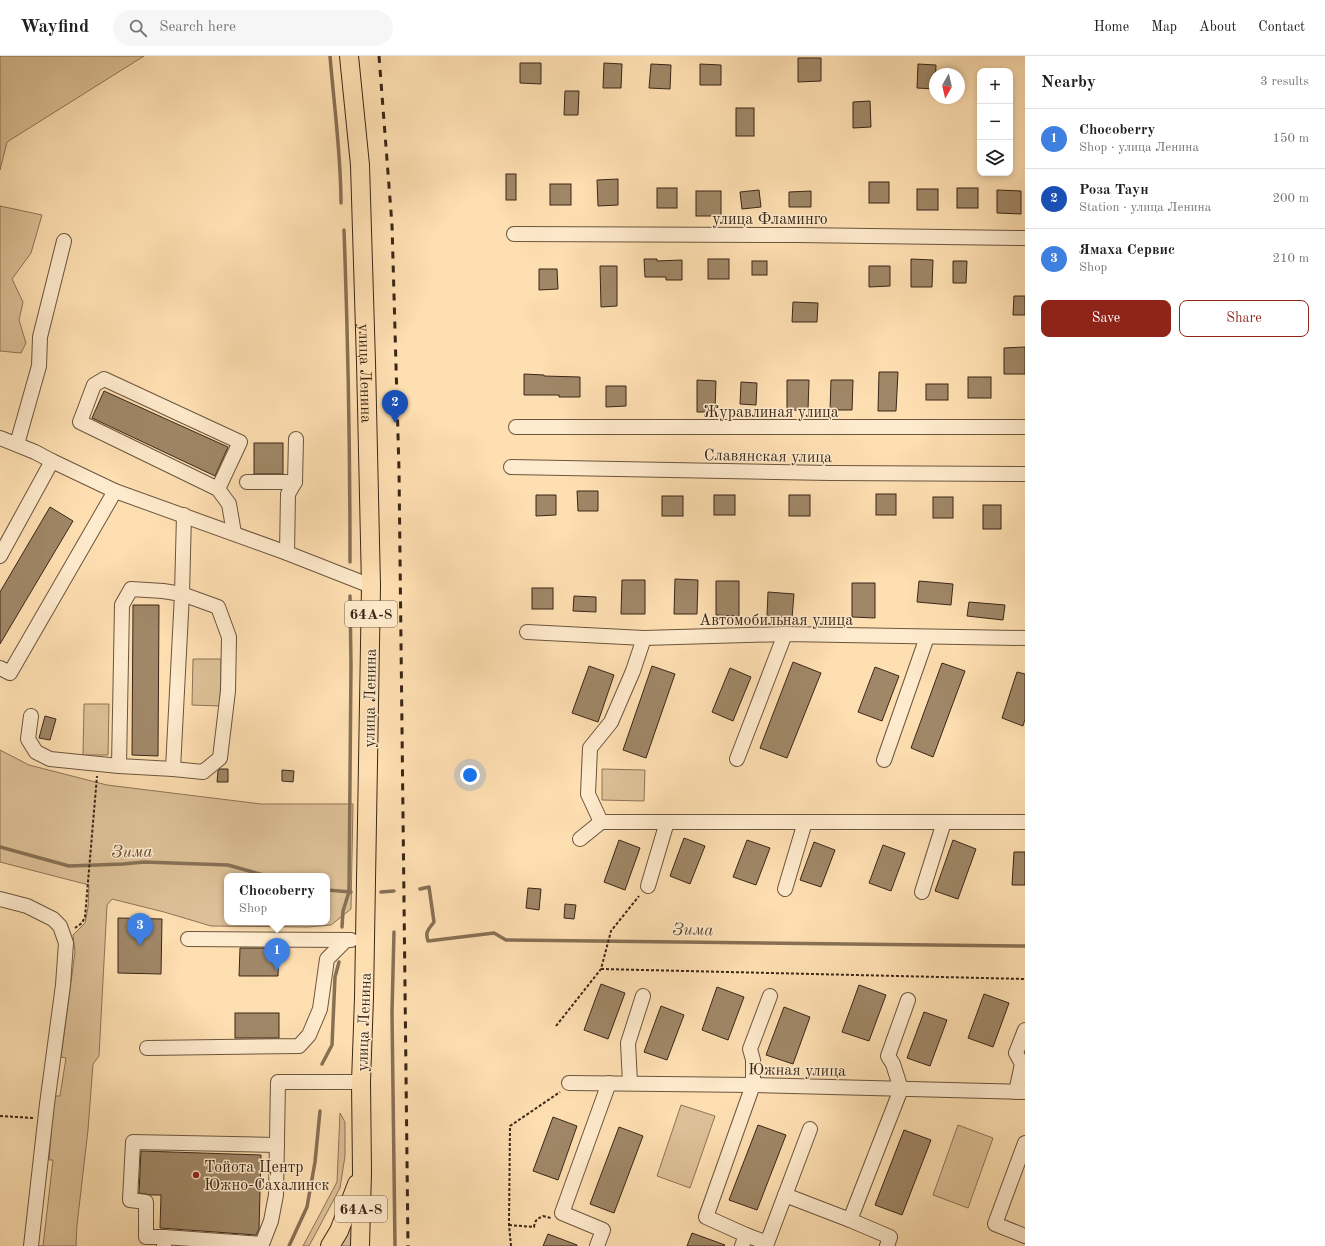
<!DOCTYPE html>
<meta charset="utf-8">
<style>
body{margin:0;font-family:"Old Standard TT",serif;background:#f6f6f6;color:#202124}
.controls{position:absolute;right:12px;top:12px;display:grid;overflow:hidden;border-radius:8px;box-shadow:0 2px 6px #0003}
.controls button{width:36px;height:36px;display:grid;place-items:center;padding:0;border:0;border-bottom:1px solid #e0e0e0;background:#fff;color:#202124;font:20px sans-serif}
.compass{position:absolute;left:929px;top:12px;width:36px;height:36px;border-radius:50%;background:#fff;box-shadow:0 2px 6px #0003;rotate:188deg}
.you{position:absolute;left:470px;top:719px;width:14px;height:14px;margin:-10px;border:3px solid #fff;border-radius:50%;background:#1a73e8;box-shadow:0 0 0 6px #1a73e833}
.badge{display:grid;place-items:center;width:26px;height:26px;border-radius:50%;background:#8f2418;color:#fff;font-size:13px;font-weight:700}
.pin{position:absolute;translate:-50% -33px;filter:drop-shadow(0 1px 2px #0008)}
.pin::after{content:'';position:absolute;top:21px;width:14px;height:12px;background:inherit;clip-path:polygon(0 0,100% 0,50% 100%)}
.popup{position:absolute;left:224px;top:817px;width:106px;height:52px;box-sizing:border-box;display:grid;place-content:center;border-radius:8px;background:#fff;filter:drop-shadow(0 1px 3px #0005);font-size:13px;white-space:nowrap;color:#757577}
.popup b{font-size:15px;color:#202124}
.popup::after{content:'';position:absolute;left:50%;top:100%;margin-left:-8px;border:8px solid transparent;border-top-color:#fff}
.list{margin:0;padding:0;list-style:none}
h2{display:flex;justify-content:space-between;align-items:center;height:52px;margin:0;padding:0 16px;font-size:17px}
h2 small{font-size:13px;font-weight:400;color:#757577}
.list li{display:grid;grid-template-columns:26px 1fr auto;gap:12px;align-items:center;box-sizing:border-box;height:60px;padding:0 16px;border-top:1px solid #e0e0e0}
.list b{display:block;font-size:15px;white-space:nowrap}
.list p{margin:0;font-size:13px;white-space:nowrap;color:#757577}
.list em{font-size:13px;font-style:normal;color:#757577}
.actions{display:flex;gap:8px;padding:12px 16px}
.actions a{flex:1;padding:9px 0;border:1px solid #8f2418;border-radius:8px;text-align:center;font-size:14px;color:#8f2418}
.actions .main{background:#8f2418;color:#fff}
.icon{flex:none;width:22px;height:22px;fill:none;stroke:currentColor;stroke-width:2;stroke-linecap:round;stroke-linejoin:round}
.map{position:relative;flex:none;width:1025px;height:1190px;overflow:hidden}
header{display:flex;align-items:center;gap:24px;box-sizing:border-box;height:56px;padding:0 20px;background:#fff;border-bottom:1px solid #e0e0e0}
header strong{font-size:19px}
nav{display:flex;gap:22px;margin-inline-start:auto;font-size:14px}
.search{width:280px;height:36px;background:#f6f6f6;display:flex;align-items:center;gap:10px;box-sizing:border-box;padding:0 14px;border-radius:22px;color:#757577;font-size:15px}
main{display:flex}
aside{flex:1;background:#fff}
.map>svg:first-child{display:block}
.green{fill:#ddc097;stroke:#8c7457;fill-rule:evenodd}
.lines{fill:none;stroke-linecap:round;stroke-linejoin:round}
.stream{stroke:#877054;stroke-width:3.5}
.building{fill:#a08767;stroke:#3a2717}
.minor-casing{stroke:#6b553e;stroke-width:16}
.major-casing{stroke:#3a2717;stroke-width:20}
.path{stroke:#3a2717;stroke-width:2;stroke-dasharray:3 2;stroke-linecap:butt}
.minor{stroke:#feeacc;stroke-width:14}
.major{stroke:#fedfb1;stroke-width:18}
.rail{stroke:#3a2717;stroke-width:3;stroke-dasharray:7 7;stroke-linecap:butt}
.poi-dot{fill:#8f2418;stroke:#feeacc;stroke-width:1.5}
.labels{text-anchor:middle;stroke-width:3;stroke-linejoin:round;paint-order:stroke}
.shield{fill:#feeacc;stroke:#75624d;stroke-width:1}
.shield-label{font-size:15px;font-weight:bold;fill:#3a2717}
.street-label{font-size:16px;fill:#3a2717;stroke:#feeacc}
.poi-label{font-size:16px;fill:#3a2717;stroke:#feeacc;text-anchor:start}
.water-label{font-size:17px;font-style:italic;fill:#614b36;stroke:#feeacc}
</style>
<header>
<strong>Wayfind</strong>
<div class="search"><svg class="icon" aria-label="search" viewBox="0 0 24 24"><circle cx="10" cy="10" r="6"/><path d="M15 15l6 6"/></svg>Search here</div>
<nav><a>Home</a><a>Map</a><a>About</a><a>Contact</a></nav>
</header>
<main>
<div class="map">
<svg width="1025" height="1190" viewBox="0 0 1025 1190">
<rect width="100%" height="100%" fill="#fedfb1"/>
<filter id="stains"><feTurbulence type="fractalNoise" baseFrequency=".005" numOctaves="4"/><feColorMatrix values="0 0 0 0 .2 0 0 0 0 .09 0 0 0 0 .02 0 0 0 .5 -.17"/></filter>
<radialGradient id="worn" r=".72"><stop offset=".6" stop-color="#630" stop-opacity="0"/><stop offset="1" stop-color="#630" stop-opacity=".3"/></radialGradient>
<g class="green">
<path d="M0,0H144L7,86L0,114Z"/>
<path d="M0,150L42,159L31,197L12,223L23,246L19,264L26,287L21,297L0,295Z"/>
<path d="M193,603H221L220,650L192,649Z"/>
<path d="M84,648H109L108,699H83Z"/>
<path d="M0,694L29,709L107,729L261,748H353L351,853L331,869L308,871L211,870L164,856L112,843L107,849L99,1000L93,1008L88,1074L77,1169L76,1190H38H43L53,1104H49L54,1040H60L66,1002L61,1001L75,896L73,879L85,867L88,851L89,829L0,806ZM227,820H327V866H227Z"/>
<path d="M602,713L645,714L644,745L602,744Z"/>
<path d="M681,1049L715,1060L690,1132L657,1120Z"/>
<path d="M340,1057L345,1066V1100L340,1132L309,1190H303L337,1126Z"/>
<path d="M958,1069L993,1082L968,1152L933,1139Z"/>
<path d="M352,1166L353,1190H338Z"/>
</g>
<g class="lines">
<g class="stream">
<path d="M330,0C334,49 341,98 341,147"/>
<path d="M344,174C348,284 350,395 350,506"/>
<path d="M0,791L69,810L123,808L144,806L228,809L267,820"/>
<path d="M420,833L429,831L434,866C428,874 425,876 428,885L494,877L506,884L1025,890"/>
<path d="M327,834L351,836"/>
<path d="M381,836L394,835"/>
<path d="M342,871L343,855L349,836L351,609L350,540"/>
<path d="M394,876L392,956L395,1190"/>
<path d="M322,1008L332,989L335,921L339,906"/>
<path d="M289,1190L307,1151L315,1106L320,1055"/>
</g>
</g>
<g class="building">
<path d="M798,2H821V25L798,26Z"/>
<path d="M520,7H541V28L520,27Z"/>
<path d="M604,7L622,8L621,32H603Z"/>
<path d="M651,8L671,9L670,33L649,32Z"/>
<path d="M700,8L721,9V29H700Z"/>
<path d="M918,8L936,9L935,33L917,32Z"/>
<path d="M565,35H579L578,59H564Z"/>
<path d="M870,45L871,71L853,72V46Z"/>
<rect x="736" y="52" width="18" height="28"/>
<rect x="506" y="118" width="10" height="26"/>
<path d="M618,123V149L598,150L597,124Z"/>
<rect x="869" y="126" width="20" height="21"/>
<rect x="550" y="128" width="21" height="21"/>
<rect x="657" y="132" width="20" height="20"/>
<rect x="957" y="132" width="21" height="20"/>
<rect x="917" y="133" width="21" height="21"/>
<path d="M759,134L761,151L742,153L740,136Z"/>
<path d="M997,134L1021,135V158L997,157Z"/>
<rect x="696" y="135" width="25" height="25"/>
<path d="M811,135V151H789V136Z"/>
<path d="M644,203H657V205L682,204V224H666V221H645Z"/>
<rect x="708" y="203" width="21" height="20"/>
<path d="M911,203L933,204L932,231H911Z"/>
<rect x="752" y="205" width="15" height="14"/>
<path d="M953,205H967L966,227H953Z"/>
<path d="M600,210H617V250L601,251Z"/>
<path d="M869,210H890V230L869,231Z"/>
<path d="M539,213H557L558,233L539,234Z"/>
<path d="M1014,240H1025V259H1013Z"/>
<path d="M793,246L818,247L817,266H792Z"/>
<path d="M1025,291V318H1004V292Z"/>
<path d="M879,316H898L896,355H878Z"/>
<path d="M524,318L544,319V320L580,321V341H559V339H524Z"/>
<rect x="968" y="321" width="23" height="21"/>
<path d="M697,324L716,325L715,356H697Z"/>
<path d="M787,324H809L808,354H787Z"/>
<path d="M831,324H853L852,354H830Z"/>
<path d="M741,326L757,327L756,349L740,348Z"/>
<rect x="926" y="328" width="22" height="16"/>
<path d="M606,330H626V350L606,351Z"/>
<path d="M104,335L228,391L215,420L92,362Z"/>
<rect x="254" y="387" width="29" height="31"/>
<path d="M577,435H598V455H578Z"/>
<rect x="876" y="438" width="20" height="21"/>
<path d="M536,439H556V459L536,460Z"/>
<rect x="714" y="439" width="21" height="20"/>
<rect x="789" y="439" width="21" height="21"/>
<rect x="662" y="440" width="21" height="20"/>
<rect x="933" y="441" width="20" height="21"/>
<rect x="983" y="449" width="18" height="24"/>
<path d="M50,451L73,465L0,588V536Z"/>
<path d="M675,523L698,524L697,558H674Z"/>
<path d="M622,524H645V558H621Z"/>
<path d="M716,525H739V560L716,559Z"/>
<path d="M919,525L953,528L951,549L917,546Z"/>
<path d="M852,527H875V562L852,561Z"/>
<rect x="532" y="532" width="21" height="21"/>
<path d="M768,536L794,538L792,562L767,560Z"/>
<path d="M574,540L596,541V556L573,555Z"/>
<path d="M969,546L1005,549L1003,564L967,560Z"/>
<path d="M133,549H159L158,700L132,699Z"/>
<path d="M793,606L821,617L787,702L760,692Z"/>
<path d="M942,607L965,615L933,701L911,692Z"/>
<path d="M589,610L614,619L598,666L572,657Z"/>
<path d="M652,610L675,618L646,702L623,694Z"/>
<path d="M875,611L899,620L882,665L858,656Z"/>
<path d="M730,612L751,621L733,665L712,656Z"/>
<path d="M1017,616L1025,618V663L1023,670L1002,662Z"/>
<path d="M45,660L56,663L50,684L39,682Z"/>
<path d="M220,713H228V726H217L218,715Z"/>
<path d="M282,714L294,715L293,726L282,725Z"/>
<path d="M684,782L705,790L690,828L670,820Z"/>
<path d="M619,784L640,792L625,834L604,826Z"/>
<path d="M747,784L770,792L756,829L733,821Z"/>
<path d="M953,784L976,793L958,843L935,835Z"/>
<path d="M814,786L835,794L821,831L800,824Z"/>
<path d="M883,789L905,797L891,835L869,827Z"/>
<path d="M1014,796H1025V829H1012Z"/>
<path d="M528,832L541,833L539,854L526,852Z"/>
<path d="M565,848L576,849L574,863L564,862Z"/>
<path d="M118,862L162,863L161,918L118,917Z"/>
<path d="M240,892H279L278,920H239Z"/>
<path d="M601,928L625,937L608,983L584,974Z"/>
<path d="M859,929L886,939L869,985L842,976Z"/>
<path d="M717,931L744,941L728,984L702,974Z"/>
<path d="M984,938L1009,947L993,991L968,982Z"/>
<path d="M661,950L684,959L667,1004L644,996Z"/>
<path d="M784,951L810,961L793,1008L766,999Z"/>
<path d="M924,956L947,964L930,1010L907,1002Z"/>
<rect x="235" y="957" width="44" height="25"/>
<path d="M553,1061L577,1070L558,1124L533,1115Z"/>
<path d="M758,1069L786,1079L757,1154L729,1144Z"/>
<path d="M619,1071L643,1080L614,1157L590,1148Z"/>
<path d="M904,1074L931,1084L902,1159L875,1149Z"/>
<path d="M141,1095L261,1099L259,1173L256,1179L160,1172L161,1139H151L139,1137Z"/>
<path d="M692,1177L725,1189L724,1190H687Z"/>
<path d="M548,1178L577,1189V1190H543Z"/>
</g>
<g class="lines">
<g class="minor-casing">
<g id="minor">
<path d="M514,178L797,179L1025,182"/>
<path d="M516,371H1025"/>
<path d="M0,382L35,396L52,405L115,435L287,497L371,530"/>
<path d="M17,388L39,310L40,281L64,185"/>
<path d="M511,411L830,417L1025,418"/>
<path d="M247,426H295"/>
<path d="M218,433L240,386L104,323L94,329L80,366L218,433L229,448L234,477"/>
<path d="M287,497L288,438L295,426L296,383"/>
<path d="M0,500L52,405"/>
<path d="M131,533L163,535L182,538L218,551L229,581L228,635L220,702L203,716L173,713L119,710L122,549Z"/>
<path d="M527,576L644,582L785,578L1025,582"/>
<path d="M0,612L10,617L115,435"/>
<path d="M31,660L28,683L36,696L50,703L119,710"/>
<path d="M737,703L785,578"/>
<path d="M884,704L927,581"/>
<path d="M173,713L182,538L184,459"/>
<path d="M601,766L588,738L590,692L611,666L633,615L644,582"/>
<path d="M580,783L601,766H1025"/>
<path d="M648,830L667,766"/>
<path d="M785,833L805,766"/>
<path d="M922,836L944,766"/>
<path d="M0,843L27,850L53,863L60,870L66,887L63,929L47,1048L31,1190"/>
<path d="M188,883L351,884"/>
<path d="M147,992L299,990L309,979L320,953L327,903L346,884"/>
<path d="M569,1027L753,1029L1025,1036"/>
<path d="M630,1027L628,987L643,940"/>
<path d="M1016,1036L1022,1008L1016,997L1025,974"/>
<path d="M1025,1087L995,1168L1025,1180"/>
<path d="M785,1139L850,1164"/>
<path d="M746,1179L767,1187L810,1073"/>
<path d="M164,1181H146V1146L130,1144L133,1086L277,1089"/>
<path d="M164,1190V1181L262,1188L271,1165L276,1139L278,1026H361"/>
<path d="M597,1190L603,1174L562,1157L609,1027"/>
<path d="M742,1190L746,1179L706,1161L753,1029V1004L750,993L770,940"/>
<path d="M887,1190L890,1181L850,1164L901,1033L893,1008L888,1000L908,944"/>
</g>
</g>
<g class="major-casing">
<g id="major">
<path id="s1" d="M349,0L360,109L366,306L371,530L364,942L361,1026L362,1116L360,1190"/>
<path d="M330,1190L339,1175L357,1128"/>
</g>
</g>
<g class="path">
<path d="M75,872L82,867L85,861L97,720"/>
<path d="M601,913L1025,923"/>
<path d="M556,970L601,913L611,875L639,840"/>
<path d="M0,1060L34,1062"/>
<path d="M509,1169L534,1171C535,1164 537,1163 543,1160L551,1162"/>
<path d="M511,1190L509,1169L510,1070L560,1036"/>
</g>
<use href="#minor" class="minor"/>
<use href="#major" class="major"/>
<path class="rail" d="M379,0L392,169L399,414L408,1190"/>
</g>
<circle class="poi-dot" cx="196" cy="1119" r="4"/>
<g class="labels">
<g class="shield">
<rect x="345" y="545" width="52" height="26" rx="3"/>
<rect x="335" y="1140" width="52" height="26" rx="3"/>
</g>
<g class="shield-label">
<text x="371" y="563">64А-8</text>
<text x="361" y="1158">64А-8</text>
</g>
<g class="street-label">
<text x="770" y="168">улица Фламинго</text>
<text dy="6" stroke="none"><textPath href="#s1" startOffset="318">улица Ленина</textPath></text>
<text x="771" y="361">Журавлиная улица</text>
<text transform="translate(768 399) rotate(1)" y="6">Славянская улица</text>
<text x="776" y="569">Автомобильная улица</text>
<text transform="translate(369 642) rotate(-89)" y="6">улица Ленина</text>
<text transform="translate(363 966) rotate(-88)" y="6">улица Ленина</text>
<text transform="translate(797 1013) rotate(1)" y="6">Южная улица</text>
</g>
<g class="poi-label">
<text x="204" y="1116">Тойота Центр<tspan x="204" dy="18">Южно-Сахалинск</tspan></text>
</g>
<g class="water-label">
<text transform="translate(132 795) rotate(-1)" y="6">Зима</text>
<text transform="translate(693 873) rotate(1)" y="6">Зима</text>
</g>
</g>
<rect width="100%" height="100%" filter="url(#stains)"/>
<rect width="100%" height="100%" fill="url(#worn)"/>
</svg>
<div class="controls">
<button>+</button>
<button>−</button>
<button><svg class="icon" aria-label="layers" viewBox="0 0 24 24"><path d="M12 4l9 5-9 5-9-5zM3 14l9 5 9-5"/></svg></button>
</div>
<svg class="compass" viewBox="-18 -18 36 36"><path d="M0-13l5 13h-10z" fill="#e53935"/><path d="M0 13l5-13h-10z" fill="#757577"/></svg>
<div class="you"></div>
<div class="pin badge" style="left:277px;top:915px;background:#3f7fe0">1</div>
<div class="popup"><b>Chocoberry</b>Shop</div>
<div class="pin badge" style="left:395px;top:367px;background:#1a4fb4">2</div>
<div class="pin badge" style="left:140px;top:890px;background:#3f7fe0">3</div>
</div>
<aside>
<h2>Nearby<small>3 results</small></h2>
<ul class="list">
<li><span class="badge" style="background:#3f7fe0">1</span><div><b>Chocoberry</b><p>Shop · улица Ленина</p></div><em>150 m</em></li>
<li><span class="badge" style="background:#1a4fb4">2</span><div><b>Роза Таун</b><p>Station · улица Ленина</p></div><em>200 m</em></li>
<li><span class="badge" style="background:#3f7fe0">3</span><div><b>Ямаха Сервис</b><p>Shop</p></div><em>210 m</em></li>
</ul>
<div class="actions"><a class="main">Save</a><a>Share</a></div>
</aside>
</main>
